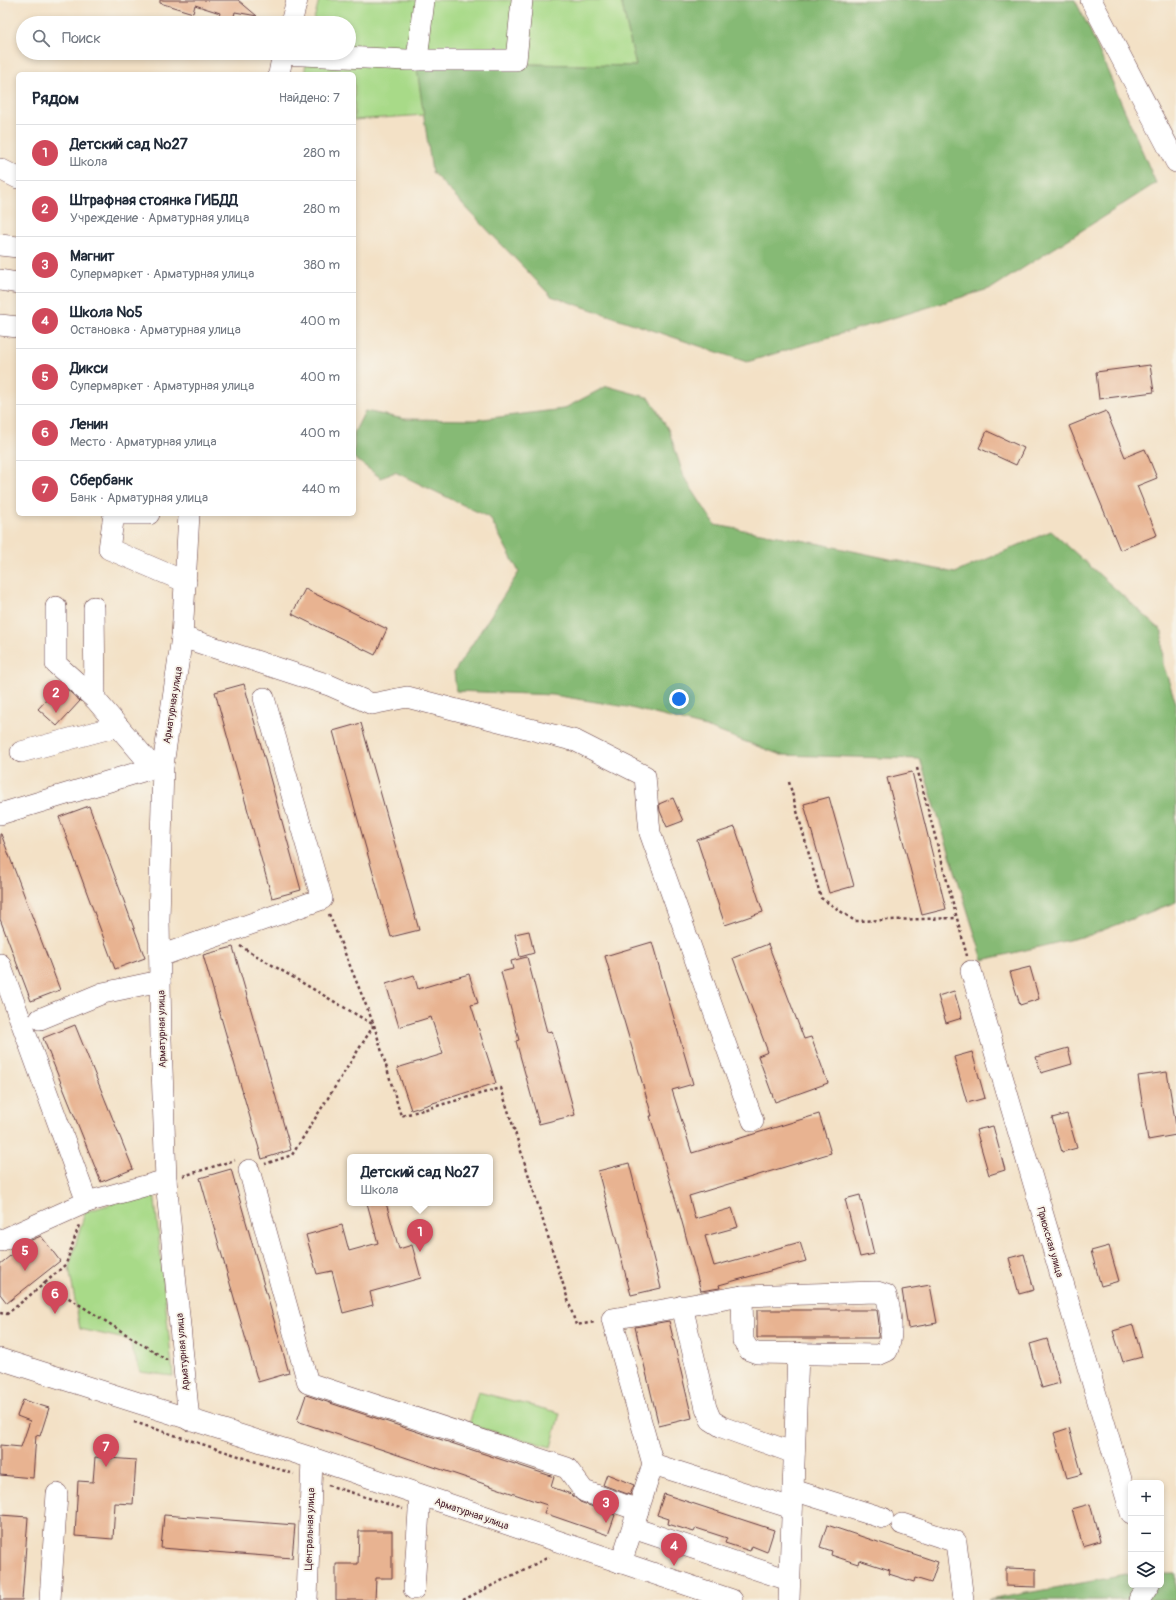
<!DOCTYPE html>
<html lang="ru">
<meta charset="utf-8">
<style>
body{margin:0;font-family:Pangolin,sans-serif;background:#f6f6f7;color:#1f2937}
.controls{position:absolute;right:12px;bottom:12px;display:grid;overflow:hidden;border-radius:6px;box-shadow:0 2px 6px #0003}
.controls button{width:36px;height:36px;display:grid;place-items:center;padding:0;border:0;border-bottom:1px solid #e0e1e3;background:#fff;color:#1f2937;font:20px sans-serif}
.you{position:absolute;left:679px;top:699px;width:14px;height:14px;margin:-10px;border:3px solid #fff;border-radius:50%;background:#1a73e8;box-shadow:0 0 0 6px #1a73e833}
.badge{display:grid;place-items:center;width:26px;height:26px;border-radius:50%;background:#d1495b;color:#fff;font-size:13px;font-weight:700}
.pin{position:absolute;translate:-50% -33px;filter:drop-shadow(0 1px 2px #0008)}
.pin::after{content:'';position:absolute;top:21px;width:14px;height:12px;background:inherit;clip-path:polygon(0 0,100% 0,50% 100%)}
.popup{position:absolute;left:347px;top:1154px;width:146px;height:52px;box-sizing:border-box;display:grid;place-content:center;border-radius:6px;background:#fff;filter:drop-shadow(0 1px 3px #0005);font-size:13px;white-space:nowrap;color:#747a83}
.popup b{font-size:15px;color:#1f2937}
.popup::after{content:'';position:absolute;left:50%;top:100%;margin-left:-8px;border:8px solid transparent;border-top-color:#fff}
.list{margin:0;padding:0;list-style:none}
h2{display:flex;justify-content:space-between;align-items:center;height:52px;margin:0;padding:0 16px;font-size:17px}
h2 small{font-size:13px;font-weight:400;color:#747a83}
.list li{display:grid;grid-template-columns:26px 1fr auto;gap:12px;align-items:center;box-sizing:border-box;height:56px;padding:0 16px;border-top:1px solid #e0e1e3}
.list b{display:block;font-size:15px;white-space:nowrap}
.list p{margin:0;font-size:13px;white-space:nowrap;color:#747a83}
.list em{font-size:13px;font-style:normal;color:#747a83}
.icon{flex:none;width:22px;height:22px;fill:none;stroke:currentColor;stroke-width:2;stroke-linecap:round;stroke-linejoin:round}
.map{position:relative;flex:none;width:1176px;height:1600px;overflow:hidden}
.search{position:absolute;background:#fff;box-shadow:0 2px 6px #0003;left:16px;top:16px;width:340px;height:44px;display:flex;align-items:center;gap:10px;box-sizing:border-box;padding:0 14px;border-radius:22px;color:#747a83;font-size:15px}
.panel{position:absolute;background:#fff;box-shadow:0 2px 6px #0003;left:16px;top:72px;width:340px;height:444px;border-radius:6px}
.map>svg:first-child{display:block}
.green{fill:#a8da88;stroke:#797c5a}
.forest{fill:#86ba74;stroke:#686c50}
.building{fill:#e8b391}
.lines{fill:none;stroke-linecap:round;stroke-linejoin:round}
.minor-casing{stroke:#633c42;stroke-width:22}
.path{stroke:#633c42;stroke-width:2.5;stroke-dasharray:3 3;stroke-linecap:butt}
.minor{stroke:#fff;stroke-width:21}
.labels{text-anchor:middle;stroke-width:3.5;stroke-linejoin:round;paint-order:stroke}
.street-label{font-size:10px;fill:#4a1f2b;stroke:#f7f3e8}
</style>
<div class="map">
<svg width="1176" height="1600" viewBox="0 0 1176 1600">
<rect width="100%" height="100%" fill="#f7f3e8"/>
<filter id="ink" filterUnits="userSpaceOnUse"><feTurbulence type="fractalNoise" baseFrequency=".025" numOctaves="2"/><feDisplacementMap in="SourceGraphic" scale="8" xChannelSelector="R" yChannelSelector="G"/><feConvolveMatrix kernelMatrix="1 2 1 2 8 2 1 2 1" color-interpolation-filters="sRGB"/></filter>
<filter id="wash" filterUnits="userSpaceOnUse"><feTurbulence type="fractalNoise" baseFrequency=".012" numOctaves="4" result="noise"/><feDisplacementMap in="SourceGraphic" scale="16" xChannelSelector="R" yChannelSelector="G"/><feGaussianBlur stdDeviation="0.9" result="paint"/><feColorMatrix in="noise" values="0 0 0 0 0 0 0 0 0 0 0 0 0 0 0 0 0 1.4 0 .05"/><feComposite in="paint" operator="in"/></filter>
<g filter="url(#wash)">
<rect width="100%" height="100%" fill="#f3e1c6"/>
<g class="green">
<path d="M319,0H621L636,66L417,62L424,115L354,120V74H304L308,53H349V23H313Z"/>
<path d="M154,1191L173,1376L140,1372L129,1340L80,1329L69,1267L85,1212Z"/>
<path d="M478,1392L560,1413L551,1447L469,1425Z"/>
</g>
<g class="forest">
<path d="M621,0H1075L1089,28L1156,183L992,288L747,362L551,296L432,172L416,62L636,66Z"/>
<path d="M607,386L650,398L669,431L684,477L715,525L806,541L955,573L1051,531L1162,631L1163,664L1176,703V902L1090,935L983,960L920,759L781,755L706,727L627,707L553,695L456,691L454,672L519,572L490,518L395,472L381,478L354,458V433L365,411L404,419L475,420L563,409Z"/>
<path d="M1131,1574V1585H1161V1574H1176V1600H989Z"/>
</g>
<g id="blocks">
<g class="building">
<path d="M160,0H238L257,16L235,12L233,20L219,16L220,13L195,5L193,13L160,3Z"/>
<path d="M1150,365L1154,392L1099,399L1096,372Z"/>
<path d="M1106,411L1125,457L1145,449L1157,478L1137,486L1157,535L1120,550L1069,426Z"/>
<path d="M987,431L1024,448L1016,465L979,448Z"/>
<path d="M305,589L387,629L375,655L292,614Z"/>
<path d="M61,684L80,701L57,726L38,709Z"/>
<path d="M244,684L301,890L272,898L215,692Z"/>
<path d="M361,723L419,930L391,937L333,731Z"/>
<path d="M912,772L946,909L922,915L887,778Z"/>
<path d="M829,797L854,886L829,893L804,804Z"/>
<path d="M673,798L683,821L667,827L660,811L659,804Z"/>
<path d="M89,806L145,958L115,969L59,817Z"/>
<path d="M735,827L763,912L725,925L697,840Z"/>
<path d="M0,834H1L60,990L31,1001L0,919Z"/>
<path d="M529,931L534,953L520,957L515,934Z"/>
<path d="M652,942L693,1084L672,1090L692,1153L819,1114L831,1153L689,1196L695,1219L732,1208L738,1227L705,1236L714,1266L800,1242L806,1261L719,1285L720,1288L701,1291L679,1211L650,1116H652L605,956Z"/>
<path d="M768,944L804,1039L811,1037L828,1083L775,1102L758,1056L768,1052L733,958Z"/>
<path d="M233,947L291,1150L262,1159L203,955Z"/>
<path d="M527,957L547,1032L552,1031L575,1115L539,1124L516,1041L519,1040L501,972L513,969L511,961Z"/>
<path d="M1030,967L1039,999L1020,1005L1010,972Z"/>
<path d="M469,974L478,1003L471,1005L496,1083L411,1110L397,1068L443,1054L431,1017L399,1027L386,984L414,975L418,989Z"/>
<path d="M954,991L962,1018L946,1023L938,996Z"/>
<path d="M75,1025L133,1169L101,1182L43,1038Z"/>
<path d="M1068,1048L1072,1064L1041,1073L1036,1057Z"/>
<path d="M972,1052L985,1098L967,1103L954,1057Z"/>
<path d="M1167,1072L1176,1126V1135L1148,1140L1138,1076Z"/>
<path d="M1067,1114L1077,1148L1062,1152L1052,1118Z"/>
<path d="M993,1126L1005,1170L989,1175L976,1130Z"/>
<path d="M629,1163L661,1288L631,1295L598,1171Z"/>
<path d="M231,1169L289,1373L258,1382L200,1178Z"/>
<path d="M860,1195L874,1254L860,1257L845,1199Z"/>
<path d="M367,1203H386L399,1249L412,1245L421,1278L370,1292L373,1305L343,1313L332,1271L317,1274L306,1235L342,1225L349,1251L378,1243Z"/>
<path d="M41,1236L60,1261L7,1303L0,1294V1264L29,1241Z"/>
<path d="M1109,1246L1119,1281L1101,1286L1091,1251Z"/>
<path d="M1024,1254L1034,1290L1019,1294L1009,1258Z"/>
<path d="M930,1285L937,1323L908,1328L902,1290Z"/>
<path d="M757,1310H877L879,1324L878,1338H757Z"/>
<path d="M669,1321L692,1418L659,1426L635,1327Z"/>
<path d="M1133,1325L1142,1357L1123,1362L1113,1331Z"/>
<path d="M1047,1339L1060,1383L1042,1388L1030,1344Z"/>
<path d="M306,1395L554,1477L551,1487L571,1494L580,1502L615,1515L608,1535L544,1513L547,1505L297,1421Z"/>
<path d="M23,1400L49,1408L40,1436L36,1435L33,1478L0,1475V1445L21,1447L30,1421L17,1416Z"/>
<path d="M1069,1428L1082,1474L1067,1478L1054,1433Z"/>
<path d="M95,1457L136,1460L133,1504L115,1503L113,1539L75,1536L78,1481L93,1482Z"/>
<path d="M607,1474L634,1485L630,1495L603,1485Z"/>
<path d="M664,1494L774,1530L767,1552L752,1546L750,1551L725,1543L727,1538L696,1528L694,1532L668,1524L669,1519L657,1515Z"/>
<path d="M1090,1504L1100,1541L1083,1546L1072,1509Z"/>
<path d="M0,1515L28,1517L22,1600H0Z"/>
<path d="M164,1515L295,1525L292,1558L161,1548Z"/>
<path d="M827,1525L938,1562L931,1583L915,1578L914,1582L889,1574L890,1570L859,1560L858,1564L831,1555L832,1551L820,1547Z"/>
<path d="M359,1531H392V1578H376L375,1600H336V1564H358Z"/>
<path d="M1006,1568L1036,1569V1587L1006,1586Z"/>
</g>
</g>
</g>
<g filter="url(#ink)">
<use href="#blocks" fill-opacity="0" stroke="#633c42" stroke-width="1"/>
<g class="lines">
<g class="minor-casing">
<g id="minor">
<path d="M1091,0L1176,162"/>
<path d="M291,23L297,0"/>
<path d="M282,54L407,60H516L522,0"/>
<path d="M417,60L424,0"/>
<path d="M279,74L283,53"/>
<path d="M0,169L18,178"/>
<path d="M0,245L18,247"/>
<path d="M0,280L18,283"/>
<path d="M0,325L18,327"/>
<path d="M149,514H114L109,549L186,582"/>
<path d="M56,607V664L95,699"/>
<path d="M94,607L95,699L146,759L152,764L163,765"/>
<path d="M182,637L329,685L372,704L407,697L576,741L645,776L650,833L753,1121"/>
<path d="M21,752L118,726"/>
<path d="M0,814L163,765"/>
<path d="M160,956L322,899L264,698"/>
<path d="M0,964L87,1202L166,1180"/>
<path d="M971,971L1131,1513"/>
<path d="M40,1019L103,993L160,981"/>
<path d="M249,1170L308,1383L567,1468L584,1491L638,1510"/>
<path d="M0,1241L87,1202"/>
<path d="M877,1292L886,1295C891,1311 894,1335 887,1351L878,1355L757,1353L749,1350L743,1341L742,1296Z"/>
<path d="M682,1306L706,1408L711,1420L722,1427L794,1453"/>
<path d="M0,1359L312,1458L732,1600"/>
<path d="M189,1420L166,1180L161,1040L159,920L163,765L182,637L189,514"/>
<path d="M653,1464L792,1508"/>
<path d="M793,1490L883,1518"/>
<path d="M902,1524L956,1542L963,1600"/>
<path d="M633,1528L789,1580"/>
<path d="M621,1563L653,1464L612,1319L742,1296"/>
<path d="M414,1589L420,1495"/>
<path d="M50,1600L57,1494"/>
<path d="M307,1600L312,1458"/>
<path d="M789,1600L798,1353"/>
<path d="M1139,1600L1149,1585"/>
</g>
</g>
<g class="path">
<path d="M917,768L967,956"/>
<path d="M789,782L821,898L855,921L957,918"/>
<path d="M329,914L374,1025L401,1116L501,1088L576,1325L596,1322"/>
<path d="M240,946L374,1025L292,1155L265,1164"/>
<path d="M183,1176L235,1160"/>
<path d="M45,1283L66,1264L79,1225"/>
<path d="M0,1313L7,1314L45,1283L167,1360"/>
<path d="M134,1422L294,1474"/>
<path d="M328,1485L403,1509"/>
<path d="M463,1600L549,1557"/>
</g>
<use href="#minor" class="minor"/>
</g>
</g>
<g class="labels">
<g class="street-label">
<text transform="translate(172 705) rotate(-81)" y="4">Арматурная улица</text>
<text transform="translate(161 1029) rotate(-91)" y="4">Арматурная улица</text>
<text transform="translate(1051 1242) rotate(74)" y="4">Приокская улица</text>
<text transform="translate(182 1352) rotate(-95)" y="4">Арматурная улица</text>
<text transform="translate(472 1513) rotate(19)" y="4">Арматурная улица</text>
<text transform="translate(309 1529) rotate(-88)" y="4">Центральная улица</text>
</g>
</g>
</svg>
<div class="controls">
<button>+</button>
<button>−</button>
<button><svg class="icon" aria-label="layers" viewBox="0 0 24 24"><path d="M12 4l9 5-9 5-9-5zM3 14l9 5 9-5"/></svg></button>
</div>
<div class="you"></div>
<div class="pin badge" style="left:420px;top:1252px">1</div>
<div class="popup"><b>Детский сад №27</b>Школа</div>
<div class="pin badge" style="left:56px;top:713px">2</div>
<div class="pin badge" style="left:606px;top:1523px">3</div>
<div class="pin badge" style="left:674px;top:1566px">4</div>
<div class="pin badge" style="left:25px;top:1271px">5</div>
<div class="pin badge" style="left:55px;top:1314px">6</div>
<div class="pin badge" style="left:106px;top:1467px">7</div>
<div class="search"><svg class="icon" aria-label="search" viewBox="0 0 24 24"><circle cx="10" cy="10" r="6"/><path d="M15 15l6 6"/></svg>Поиск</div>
<section class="panel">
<h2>Рядом<small>Найдено: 7</small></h2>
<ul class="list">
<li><span class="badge">1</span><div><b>Детский сад №27</b><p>Школа</p></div><em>280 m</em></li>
<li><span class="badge">2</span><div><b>Штрафная стоянка ГИБДД</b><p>Учреждение · Арматурная улица</p></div><em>280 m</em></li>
<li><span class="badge">3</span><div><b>Магнит</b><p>Супермаркет · Арматурная улица</p></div><em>380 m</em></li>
<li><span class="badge">4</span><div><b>Школа №5</b><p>Остановка · Арматурная улица</p></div><em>400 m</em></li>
<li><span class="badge">5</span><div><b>Дикси</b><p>Супермаркет · Арматурная улица</p></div><em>400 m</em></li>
<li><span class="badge">6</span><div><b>Ленин</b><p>Место · Арматурная улица</p></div><em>400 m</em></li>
<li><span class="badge">7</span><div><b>Сбербанк</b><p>Банк · Арматурная улица</p></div><em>440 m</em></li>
</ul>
</section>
</div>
